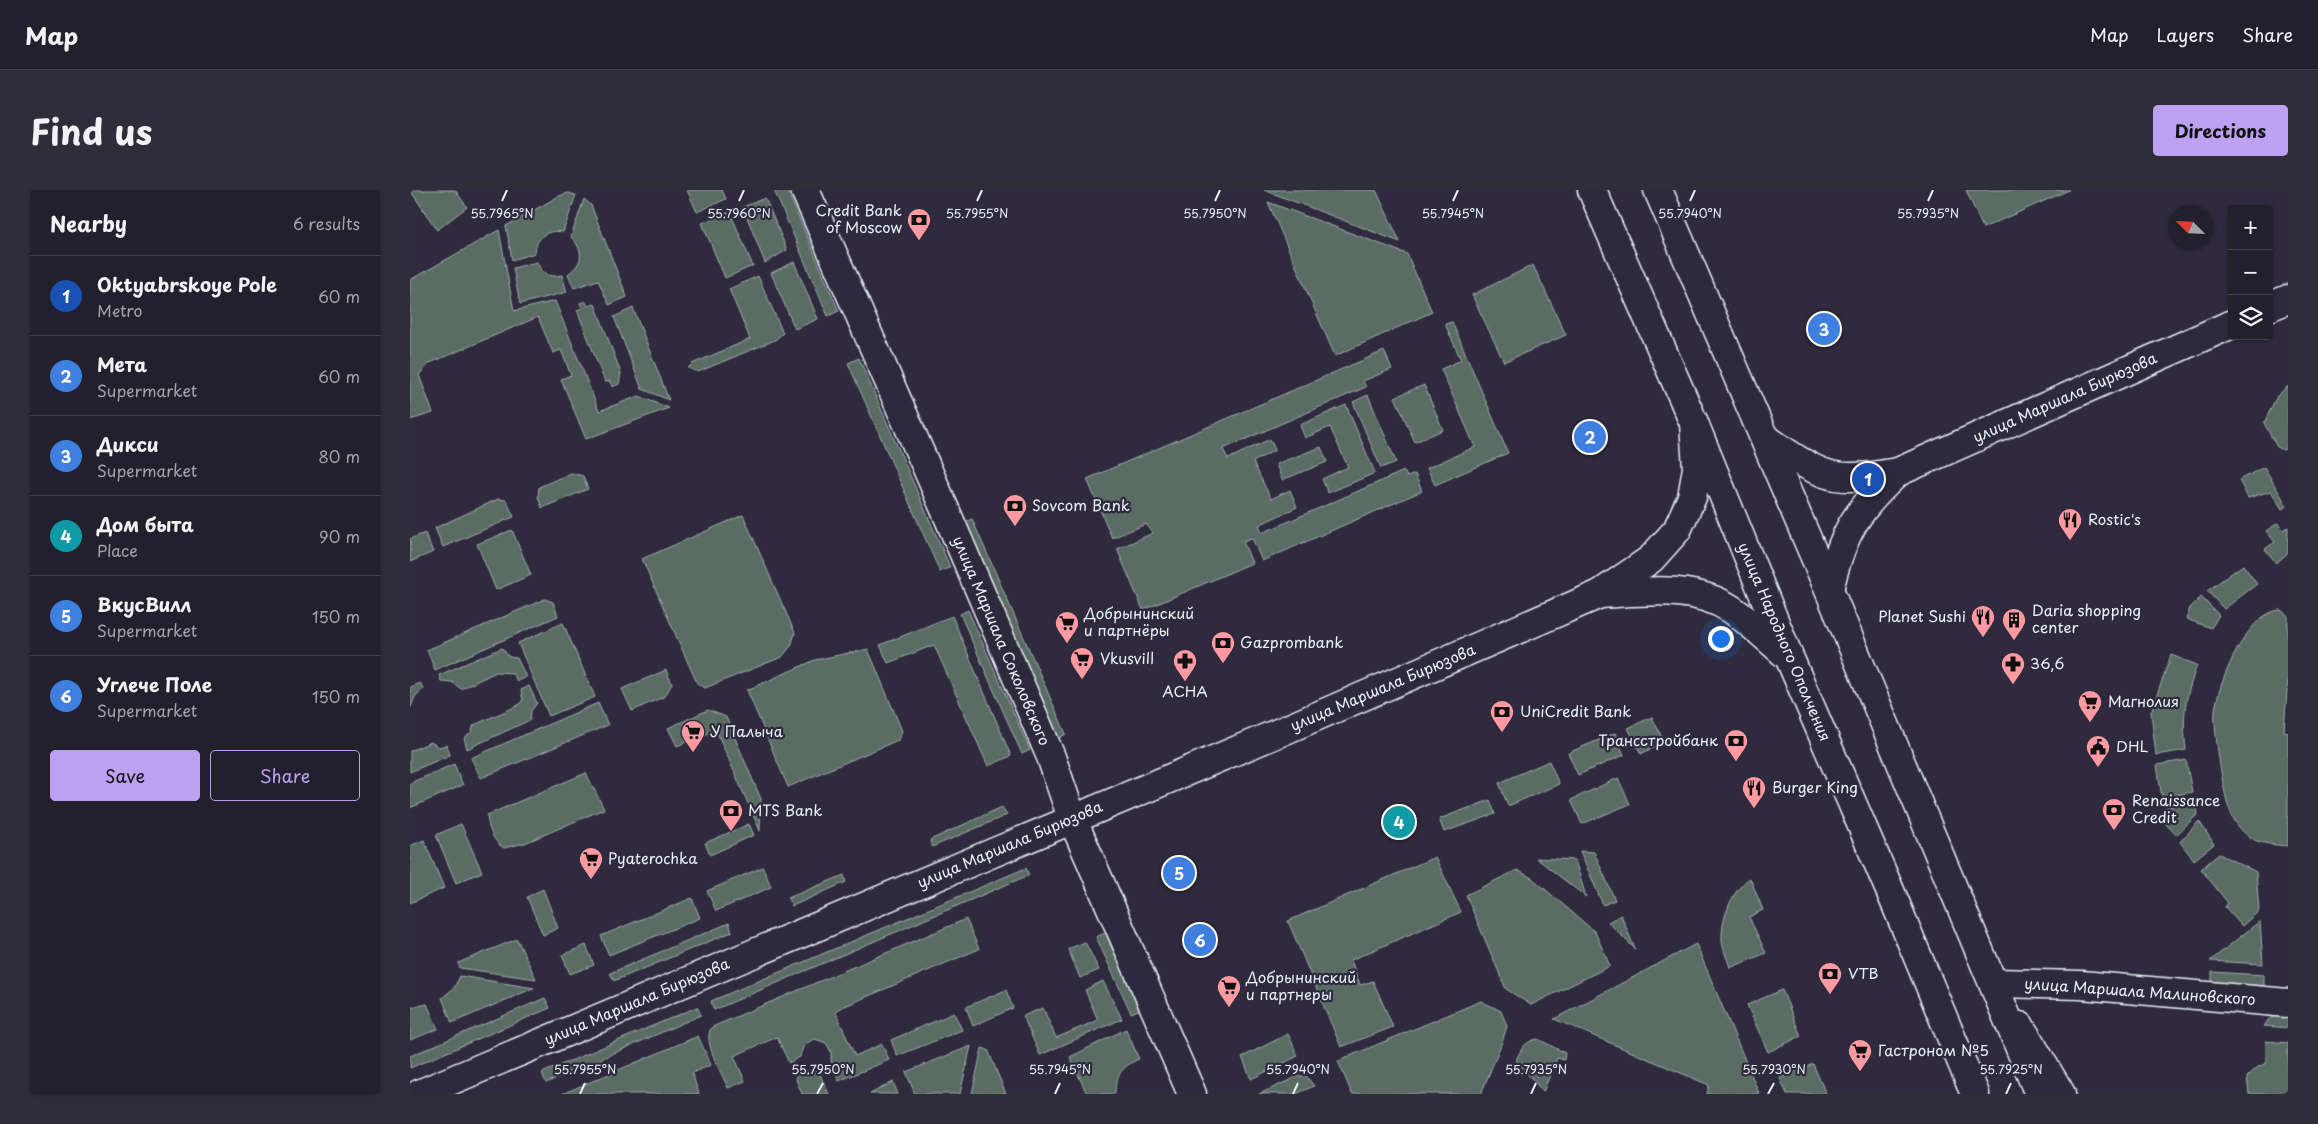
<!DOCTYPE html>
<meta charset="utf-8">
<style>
body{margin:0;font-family:"Playpen Sans",sans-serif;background:#2f2d3a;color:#f1f3f6}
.controls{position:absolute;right:15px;top:15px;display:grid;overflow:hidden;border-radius:5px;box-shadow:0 1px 4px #0004}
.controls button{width:45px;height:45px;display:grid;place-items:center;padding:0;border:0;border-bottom:1px solid #403e4a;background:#23202e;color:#f1f3f6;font:25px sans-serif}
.compass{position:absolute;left:1758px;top:15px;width:45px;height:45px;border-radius:50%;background:#23202e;box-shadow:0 1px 4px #0004;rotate:294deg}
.you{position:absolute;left:1310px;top:448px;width:18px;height:18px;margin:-12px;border:4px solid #fff;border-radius:50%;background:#1a73e8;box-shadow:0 0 0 8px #1a73e833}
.badge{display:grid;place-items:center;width:32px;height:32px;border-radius:50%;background:#bca0f2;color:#fff;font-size:16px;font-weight:700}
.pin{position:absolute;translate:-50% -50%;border:2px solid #fff;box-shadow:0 1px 5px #0006}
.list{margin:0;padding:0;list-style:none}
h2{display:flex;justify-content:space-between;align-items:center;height:65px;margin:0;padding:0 20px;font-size:21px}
h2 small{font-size:16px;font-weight:400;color:#a3a3aa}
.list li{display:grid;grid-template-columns:32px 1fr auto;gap:15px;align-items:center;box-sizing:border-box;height:80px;padding:0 20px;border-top:1px solid #403e4a}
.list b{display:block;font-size:19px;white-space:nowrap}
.list p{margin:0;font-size:16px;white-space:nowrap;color:#a3a3aa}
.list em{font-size:16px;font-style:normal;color:#a3a3aa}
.actions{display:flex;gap:10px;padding:15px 20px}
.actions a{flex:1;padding:11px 0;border:1px solid #bca0f2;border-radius:5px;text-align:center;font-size:18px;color:#bca0f2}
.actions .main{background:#bca0f2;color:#111}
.icon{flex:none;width:28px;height:28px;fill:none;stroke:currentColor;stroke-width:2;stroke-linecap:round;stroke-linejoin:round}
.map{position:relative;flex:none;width:1878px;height:904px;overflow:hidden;border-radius:5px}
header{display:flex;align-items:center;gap:30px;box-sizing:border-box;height:70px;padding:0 25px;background:#23202e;border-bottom:1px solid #403e4a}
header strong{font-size:24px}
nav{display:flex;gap:28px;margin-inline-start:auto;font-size:18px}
.intro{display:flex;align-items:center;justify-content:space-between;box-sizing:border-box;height:120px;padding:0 30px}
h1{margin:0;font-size:35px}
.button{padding:12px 22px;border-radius:5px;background:#bca0f2;color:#111;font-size:18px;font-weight:700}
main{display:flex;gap:30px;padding:0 30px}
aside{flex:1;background:#23202e;border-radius:5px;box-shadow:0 1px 4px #0004}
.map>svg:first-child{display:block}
.green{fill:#5a6c64;stroke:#a1aeae}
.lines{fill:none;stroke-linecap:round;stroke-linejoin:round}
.minor-casing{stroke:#e8f1f8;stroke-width:31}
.major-casing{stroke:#e8f1f8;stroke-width:31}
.minor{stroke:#2f2a3d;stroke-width:28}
.major{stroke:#2f2a3d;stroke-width:28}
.ticks{fill:none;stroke:#e8f1f8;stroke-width:2}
.labels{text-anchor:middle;stroke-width:4.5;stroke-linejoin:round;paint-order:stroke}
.poi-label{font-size:15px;fill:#e8f1f8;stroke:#2f2a3d;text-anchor:start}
.street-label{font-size:15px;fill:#e8f1f8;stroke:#2f2a3d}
.ticks-label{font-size:12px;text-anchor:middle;fill:#e8f1f8;stroke:#2f2a3d;stroke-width:4.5;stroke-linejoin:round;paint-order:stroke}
</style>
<header>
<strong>Map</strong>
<nav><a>Map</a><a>Layers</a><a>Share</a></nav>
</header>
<div class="intro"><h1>Find us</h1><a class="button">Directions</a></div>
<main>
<aside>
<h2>Nearby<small>6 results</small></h2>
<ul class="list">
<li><span class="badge" style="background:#1a4fb4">1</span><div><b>Oktyabrskoye Pole</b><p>Metro</p></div><em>60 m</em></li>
<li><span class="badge" style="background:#3f7fe0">2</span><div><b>Мета</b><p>Supermarket</p></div><em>60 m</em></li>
<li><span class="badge" style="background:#3f7fe0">3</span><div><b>Дикси</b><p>Supermarket</p></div><em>80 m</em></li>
<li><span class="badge" style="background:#0f9aa8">4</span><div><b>Дом быта</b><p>Place</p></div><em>90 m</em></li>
<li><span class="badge" style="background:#3f7fe0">5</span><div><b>ВкусВилл</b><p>Supermarket</p></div><em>150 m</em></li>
<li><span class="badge" style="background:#3f7fe0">6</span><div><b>Углече Поле</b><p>Supermarket</p></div><em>150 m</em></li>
</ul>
<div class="actions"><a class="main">Save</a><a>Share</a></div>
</aside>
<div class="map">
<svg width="1878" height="904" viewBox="0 0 1878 904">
<rect width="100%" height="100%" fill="#2f2a3d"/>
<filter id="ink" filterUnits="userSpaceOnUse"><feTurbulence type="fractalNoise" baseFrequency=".02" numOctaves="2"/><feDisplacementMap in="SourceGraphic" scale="10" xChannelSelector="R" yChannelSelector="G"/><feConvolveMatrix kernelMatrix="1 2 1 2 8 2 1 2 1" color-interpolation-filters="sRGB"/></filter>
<g filter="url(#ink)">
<g class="green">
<path d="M0,0H45L57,17L27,40Z"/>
<path d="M277,0H312L316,9L287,22Z"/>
<path d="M364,0H377L429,121L418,126Z"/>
<path d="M854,0H966L990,52Z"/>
<path d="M1556,0H1659L1573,38Z"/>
<path d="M158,3L166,5L153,42C137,39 126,47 125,63L102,70L96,36L149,6Z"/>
<path d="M355,8L377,60L355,73L333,17Z"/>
<path d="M174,9L181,15L217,107L199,115L188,90L164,98L158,84C174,72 174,61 161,47Z"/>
<path d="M858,12L997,64L1022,122L925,166Z"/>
<path d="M320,22L343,76L315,88L292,33Z"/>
<path d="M89,40L104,121L145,111L189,221L229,206L259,218L176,249L151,189L161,185L151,160L143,163L128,127L20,173L9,185L23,223L0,230V90Z"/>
<path d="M127,72C132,84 139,88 152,85L157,102L110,114L103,78Z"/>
<path d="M384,72L408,129L385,139L361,83Z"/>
<path d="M1123,75L1156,145L1094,172L1062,105Z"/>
<path d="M348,86L373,143L365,150L288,182L278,178L282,174L340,149L319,99Z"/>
<path d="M175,111L178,116L185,114L211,183L209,194L202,197L200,191L195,192L167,120L172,118L170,113Z"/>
<path d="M223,118L259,210L232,199L204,127Z"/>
<path d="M1042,132L1098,263L1025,295L1017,278L1065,257L1031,179L1051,170L1035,134Z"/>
<path d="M974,161L982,179L953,191L956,197L813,259L818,269L860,249L865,260L843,272L861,309L880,300L887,317L849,335L852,343L994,281L997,287L1005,284L1012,301L852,371L842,348L833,351L842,373L733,420L707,359L743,343L736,334L702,348L677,289Z"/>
<path d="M449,168L540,377L530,382L438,173Z"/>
<path d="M1014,195L1033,240L1005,252L985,207Z"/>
<path d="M1878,196V258L1873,260L1867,257L1854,233L1867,206Z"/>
<path d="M958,205L986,272L971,278L943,212Z"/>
<path d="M936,215L965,283L918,303L912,289L938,277L920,237L895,248L890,235Z"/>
<path d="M911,257L917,272L872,290L866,274Z"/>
<path d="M1854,277L1877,316L1872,319L1861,301L1838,308L1829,290Z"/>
<path d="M161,283L173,286L178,299L132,318L128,307L129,297Z"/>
<path d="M88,309L96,310L104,327L33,357L25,338Z"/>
<path d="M333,325L385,443L381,456L372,467L295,498L287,493L232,369Z"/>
<path d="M562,329L656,544L649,548L555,332Z"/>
<path d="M1868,333L1873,340L1878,337V363L1866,373L1855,359L1865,352L1856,341Z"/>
<path d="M102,340L121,385L86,400L67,354Z"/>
<path d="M15,343L23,362L0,372V349Z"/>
<path d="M1833,375L1847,394L1814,419L1797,401Z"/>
<path d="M1791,407L1809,425L1801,438L1776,429L1780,418Z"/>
<path d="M135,409L143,412L148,426L25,480L17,460Z"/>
<path d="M558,420L620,560L612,564L550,424Z"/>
<path d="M1871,420L1878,426V487L1874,541L1878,542V656C1867,655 1850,654 1841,648C1830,641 1823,630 1819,618C1813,602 1803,536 1805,520C1809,491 1838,421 1871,420Z"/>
<path d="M542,426L601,566L578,576L524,455L478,473L470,455Z"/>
<path d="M153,433L185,507L139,526L108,453Z"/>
<path d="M92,458L99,467L107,468L116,487L107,491L102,483L86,482L51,499L42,492L31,491L29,485Z"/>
<path d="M458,459L492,541L488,550L378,597L337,500L405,470Z"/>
<path d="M1761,465L1787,475C1775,510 1772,523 1776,560L1746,565L1741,522Z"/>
<path d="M256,480L262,494L255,506L222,521L212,499Z"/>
<path d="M10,493L13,498L5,507L0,519V497Z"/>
<path d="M119,496L127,513L121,521L120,530L57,559L54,548L61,543L64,535L107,516L113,510L111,500Z"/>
<path d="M188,513L198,535L71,588L61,568Z"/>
<path d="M298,520L316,527L351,609L350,641L306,540L267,556L258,538Z"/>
<path d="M1242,527L1254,552L1231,564L1218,538Z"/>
<path d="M1205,543L1214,565L1168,585L1158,563Z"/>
<path d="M21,552L28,557L37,555L40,565L0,582V561Z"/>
<path d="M1776,570L1782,602L1752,608L1747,575Z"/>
<path d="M1139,571L1149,594L1098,616L1089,593Z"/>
<path d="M44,574L53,595L0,618V593Z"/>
<path d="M176,583L194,619L115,653L94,658C83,652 78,638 77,625Z"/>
<path d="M1208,588L1220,614L1172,634L1161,610Z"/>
<path d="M1080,610L1085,624L1034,642L1029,629Z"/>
<path d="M1785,610L1788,624L1766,645L1756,634L1754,618Z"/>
<path d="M592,617L597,625L522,657L520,650Z"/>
<path d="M1789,631L1804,654L1784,670L1770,652Z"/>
<path d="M51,634L72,682L46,693L26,645Z"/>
<path d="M339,634L344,645L300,665L295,653Z"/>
<path d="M14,650L34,698L0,713V656Z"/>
<path d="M1170,661L1184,662L1205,710L1193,715Z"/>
<path d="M1809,664L1846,682L1849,721L1832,736L1815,717L1818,713L1791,679Z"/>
<path d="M1025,667L1051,722L941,770L950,795L963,791L983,837L931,857L878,731Z"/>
<path d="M1126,668L1165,670L1176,707Z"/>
<path d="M353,677L361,697L306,721L297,701Z"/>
<path d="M616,678L619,685L304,820L301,811Z"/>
<path d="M1107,680L1122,688L1185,742L1200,776L1121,815L1096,799L1056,705Z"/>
<path d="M434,685L436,692L382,716L378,708Z"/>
<path d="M1340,688L1353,720L1339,727L1356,763L1320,778C1318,769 1311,757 1312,747C1312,726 1323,699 1340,688Z"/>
<path d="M133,699L148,738L133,745L117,707Z"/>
<path d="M282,708L290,728L199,765L191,746Z"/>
<path d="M1211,725L1225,759L1198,732Z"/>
<path d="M556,729L569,759L428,819L426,823L445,866L472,854L479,870L429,891L421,871V862L416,853L405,849C395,853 392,857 390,867L379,873L367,847L324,866L335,891L318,898C312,883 291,850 302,837Z"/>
<path d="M1850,731L1853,774L1800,771Z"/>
<path d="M319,733L322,742L204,791L200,783Z"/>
<path d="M699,741L731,819L721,823L686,747Z"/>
<path d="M107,749L126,789L50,778L48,773Z"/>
<path d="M675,752L689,780L670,788L658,759Z"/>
<path d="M1286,754L1349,903V904H1297L1299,895L1144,829Z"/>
<path d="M176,755L184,775L160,784L152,765Z"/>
<path d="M1802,782L1854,785V798L1802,796Z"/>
<path d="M50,786L124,798L42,833L32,808L44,798Z"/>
<path d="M693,791L712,829L630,865L613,826L633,818L646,848L688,830L675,800Z"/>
<path d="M596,800L603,818L563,836L556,817Z"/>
<path d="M1372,800L1391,846L1358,862L1337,815Z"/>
<path d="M135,808L140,818L0,878V866Z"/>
<path d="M1071,811L1091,821L1097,836L1092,852L1071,904H942L928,871Z"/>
<path d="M17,814L28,839L0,850V818Z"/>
<path d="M287,817L291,825L136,893L132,883Z"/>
<path d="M544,823L552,840L487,866L481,850Z"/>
<path d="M1867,825H1878V838L1854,836L1859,829Z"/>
<path d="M716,839L729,869C712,876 705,886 705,904H677L660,867Z"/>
<path d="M878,844L888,866L841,889L832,867Z"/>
<path d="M288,846L301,875L282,883L289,904H152Z"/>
<path d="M1128,849L1155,863L1154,870L1147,868L1133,902L1106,870C1111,859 1115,851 1128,849Z"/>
<path d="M1856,851L1878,853V904H1839L1837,887L1849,876L1856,874Z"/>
<path d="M561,856L550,904H505L496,882Z"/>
<path d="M572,858L578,860L596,904H562Z"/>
<path d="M1403,874L1416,904H1377L1370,888Z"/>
<path d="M402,880H408L419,904H392L385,887Z"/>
<path d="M889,886H896L904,896L886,904H849Z"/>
<path d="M483,892L488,904H460Z"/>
</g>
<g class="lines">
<g class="minor-casing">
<g id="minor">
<path d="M395,0L537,324L641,567L662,628L782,904"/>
<path d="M1859,117L1878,109"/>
<path d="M1355,248C1375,261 1403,283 1426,286C1447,289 1468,285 1488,282L1822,134"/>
<path d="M1419,400C1432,343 1446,321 1488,282"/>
<path d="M1583,793L1671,795L1878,813"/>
<path d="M1610,836L1651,904"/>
</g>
</g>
<g class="major-casing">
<g id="major">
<path d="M1182,0L1284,233L1379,467L1484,710L1565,904"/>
<path d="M1248,0L1419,400L1629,904"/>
<path d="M1190,404C1233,402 1283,394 1321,419C1340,432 1357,448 1374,463"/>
<path d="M9,904L868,543L1190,404L1241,369L1267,340L1282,307L1287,278L1284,233"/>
</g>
</g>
<use href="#minor" class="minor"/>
<use href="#major" class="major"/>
</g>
</g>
<path class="ticks" d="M92,11L97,0M329,11L334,0M567,11L572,0M805,11L810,0M1043,11L1048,0M1280,11L1285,0M1518,11L1523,0M170,904L175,893M407,904L413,893M645,904L650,893M883,904L888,893M1121,904L1126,893M1358,904L1364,893M1596,904L1601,893"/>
<defs>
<g id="bank-pin" transform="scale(1.25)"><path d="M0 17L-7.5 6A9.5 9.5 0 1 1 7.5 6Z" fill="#ff9aa2" stroke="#2f2a3d"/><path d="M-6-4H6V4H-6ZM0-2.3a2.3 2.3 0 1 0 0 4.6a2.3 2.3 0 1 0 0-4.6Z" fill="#111"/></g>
<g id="restaurant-pin" transform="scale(1.25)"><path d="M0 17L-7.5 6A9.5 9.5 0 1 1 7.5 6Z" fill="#ff9aa2" stroke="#2f2a3d"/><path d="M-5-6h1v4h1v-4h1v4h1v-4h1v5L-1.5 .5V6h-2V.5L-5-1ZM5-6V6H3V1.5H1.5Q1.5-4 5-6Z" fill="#111"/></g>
<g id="building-pin" transform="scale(1.25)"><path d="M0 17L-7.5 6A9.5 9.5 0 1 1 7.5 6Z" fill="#ff9aa2" stroke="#2f2a3d"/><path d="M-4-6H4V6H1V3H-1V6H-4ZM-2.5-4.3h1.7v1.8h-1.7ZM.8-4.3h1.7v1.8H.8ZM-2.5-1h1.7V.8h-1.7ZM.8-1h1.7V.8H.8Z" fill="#111"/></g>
<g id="supermarket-pin" transform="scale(1.25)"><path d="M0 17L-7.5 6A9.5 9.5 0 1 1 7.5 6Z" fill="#ff9aa2" stroke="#2f2a3d"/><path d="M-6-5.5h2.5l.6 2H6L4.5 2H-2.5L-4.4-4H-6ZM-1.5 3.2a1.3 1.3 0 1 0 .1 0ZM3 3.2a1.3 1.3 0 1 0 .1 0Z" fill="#111"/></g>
<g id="pharmacy-pin" transform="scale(1.25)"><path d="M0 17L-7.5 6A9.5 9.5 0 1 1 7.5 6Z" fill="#ff9aa2" stroke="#2f2a3d"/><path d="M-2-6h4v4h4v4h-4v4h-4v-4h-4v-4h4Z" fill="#111"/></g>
<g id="civic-pin" transform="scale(1.25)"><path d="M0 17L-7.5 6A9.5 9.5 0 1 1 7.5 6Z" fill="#ff9aa2" stroke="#2f2a3d"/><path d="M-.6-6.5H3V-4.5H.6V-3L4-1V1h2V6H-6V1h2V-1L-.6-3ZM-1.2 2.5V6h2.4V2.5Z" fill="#111"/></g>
</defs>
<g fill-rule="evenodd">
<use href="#bank-pin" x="509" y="30"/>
<use href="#bank-pin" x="605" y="316"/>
<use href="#restaurant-pin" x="1660" y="330"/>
<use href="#restaurant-pin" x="1573" y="427"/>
<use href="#building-pin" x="1604" y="430"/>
<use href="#supermarket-pin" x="657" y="433"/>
<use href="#bank-pin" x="813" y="453"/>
<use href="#supermarket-pin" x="672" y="469"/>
<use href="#pharmacy-pin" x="775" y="471"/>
<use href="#pharmacy-pin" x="1603" y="474"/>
<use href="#supermarket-pin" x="1680" y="512"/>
<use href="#bank-pin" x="1092" y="522"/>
<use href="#supermarket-pin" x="283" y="542"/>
<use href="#bank-pin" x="1326" y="551"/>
<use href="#civic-pin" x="1688" y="557"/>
<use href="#restaurant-pin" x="1344" y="598"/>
<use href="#bank-pin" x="1704" y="620"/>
<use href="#bank-pin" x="321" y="621"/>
<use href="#supermarket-pin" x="181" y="669"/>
<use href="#bank-pin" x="1420" y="784"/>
<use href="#supermarket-pin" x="819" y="797"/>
<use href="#supermarket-pin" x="1450" y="861"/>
</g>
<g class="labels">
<g class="poi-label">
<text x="492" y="26" text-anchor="end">Credit Bank<tspan x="492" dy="17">of Moscow</tspan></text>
<text x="622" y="321">Sovcom Bank</text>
<text x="1678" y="335">Rostic's</text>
<text x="1622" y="426">Daria shopping<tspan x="1622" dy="17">center</tspan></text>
<text x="674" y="429">Добрынинский<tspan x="674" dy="17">и партнёры</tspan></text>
<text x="1556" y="432" text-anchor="end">Planet Sushi</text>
<text x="830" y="458">Gazprombank</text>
<text x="690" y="474">Vkusvill</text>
<text x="1620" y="479">36,6</text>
<text x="775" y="507" text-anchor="middle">АСНА</text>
<text x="1698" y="517">Магнолия</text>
<text x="1110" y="527">UniCredit Bank</text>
<text x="300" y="547">У Палыча</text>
<text x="1308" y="556" text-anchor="end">Трансстройбанк</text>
<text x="1706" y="562">DHL</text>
<text x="1362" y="603">Burger King</text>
<text x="1722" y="616">Renaissance<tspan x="1722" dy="17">Credit</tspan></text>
<text x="338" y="626">MTS Bank</text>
<text x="198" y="674">Pyaterochka</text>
<text x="1438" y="789">VTB</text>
<text x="836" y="793">Добрынинский<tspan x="836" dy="17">и партнеры</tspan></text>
<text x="1468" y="866">Гастроном №5</text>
</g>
<g class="street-label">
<text transform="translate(1655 208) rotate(-24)" y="5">улица Маршала Бирюзова</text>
<text transform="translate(591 451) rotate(67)" y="5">улица Маршала Соколовского</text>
<text transform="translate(1374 452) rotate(67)" y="5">улица Народного Ополчения</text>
<text transform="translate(973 498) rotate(-23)" y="5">улица Маршала Бирюзова</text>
<text transform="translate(600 655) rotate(-23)" y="5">улица Маршала Бирюзова</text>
<text transform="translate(1730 802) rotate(4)" y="5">улица Маршала Малиновского</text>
<text transform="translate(227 812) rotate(-23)" y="5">улица Маршала Бирюзова</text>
</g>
</g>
<g class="ticks-label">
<text x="92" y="28">55.7965°N</text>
<text x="329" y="28">55.7960°N</text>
<text x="567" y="28">55.7955°N</text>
<text x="805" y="28">55.7950°N</text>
<text x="1043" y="28">55.7945°N</text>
<text x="1280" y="28">55.7940°N</text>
<text x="1518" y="28">55.7935°N</text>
<text x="175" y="884">55.7955°N</text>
<text x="413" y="884">55.7950°N</text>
<text x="650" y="884">55.7945°N</text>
<text x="888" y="884">55.7940°N</text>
<text x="1126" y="884">55.7935°N</text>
<text x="1364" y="884">55.7930°N</text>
<text x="1601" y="884">55.7925°N</text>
</g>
</svg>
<div class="controls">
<button>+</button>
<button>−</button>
<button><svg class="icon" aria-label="layers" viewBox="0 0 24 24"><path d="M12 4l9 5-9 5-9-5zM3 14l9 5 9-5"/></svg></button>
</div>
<svg class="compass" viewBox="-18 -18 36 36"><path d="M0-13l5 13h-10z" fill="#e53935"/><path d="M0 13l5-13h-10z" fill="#a3a3aa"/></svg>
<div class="you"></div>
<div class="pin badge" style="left:1458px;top:289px;background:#1a4fb4">1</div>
<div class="pin badge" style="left:1180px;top:247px;background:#3f7fe0">2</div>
<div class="pin badge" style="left:1414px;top:139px;background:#3f7fe0">3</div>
<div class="pin badge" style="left:989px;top:632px;background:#0f9aa8">4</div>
<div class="pin badge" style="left:769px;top:683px;background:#3f7fe0">5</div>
<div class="pin badge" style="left:790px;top:750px;background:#3f7fe0">6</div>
</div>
</main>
